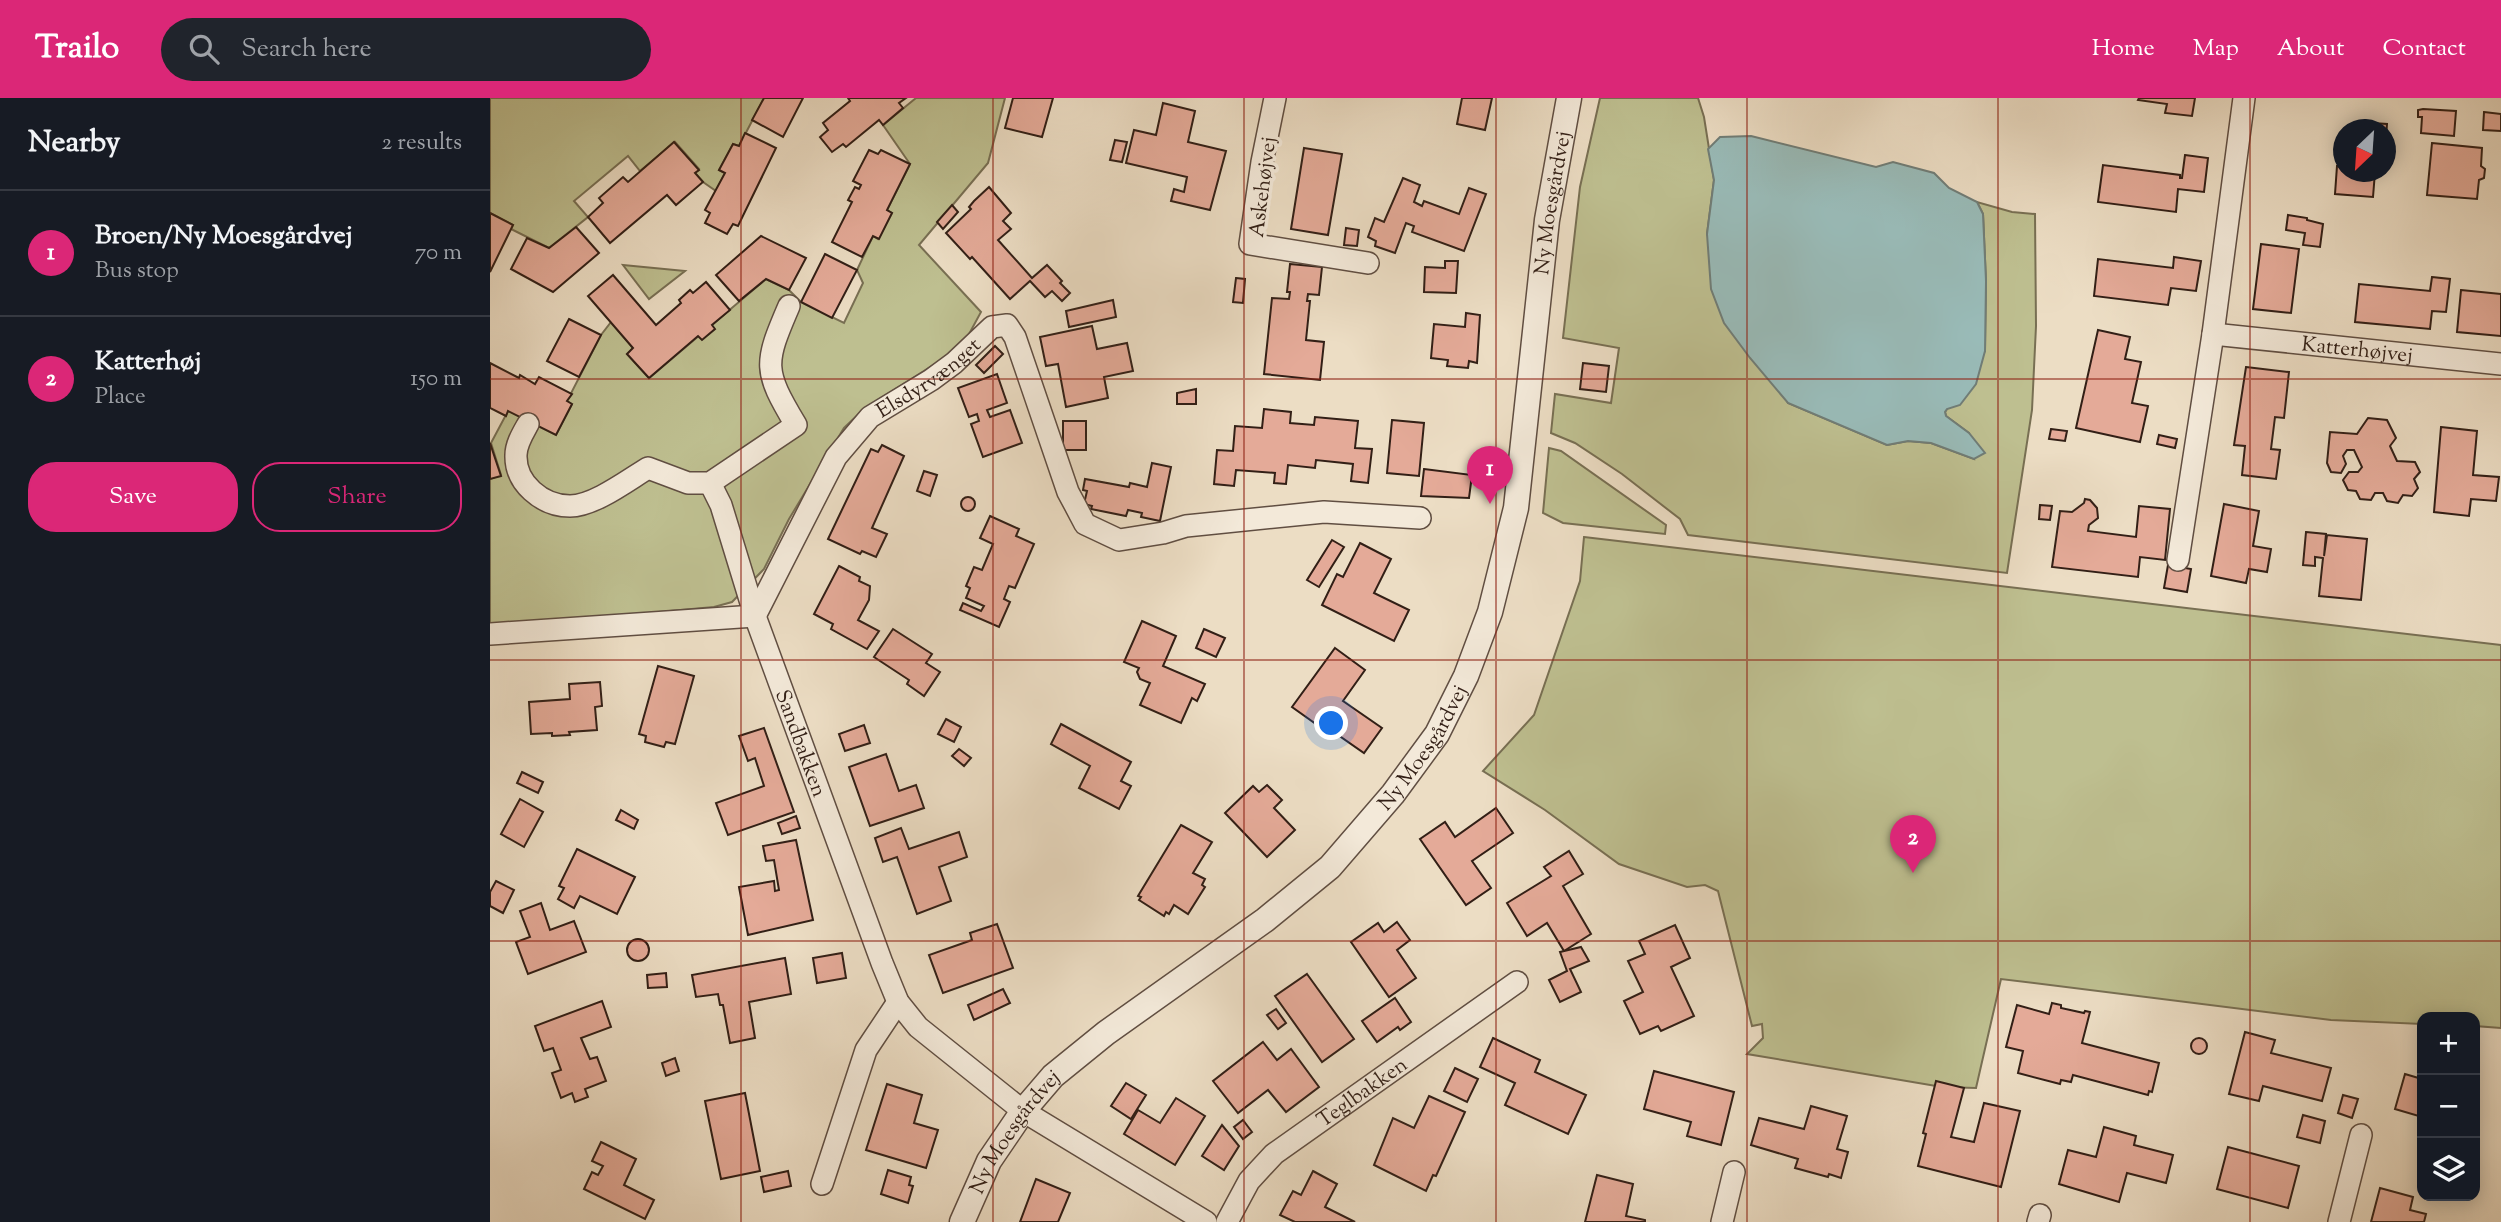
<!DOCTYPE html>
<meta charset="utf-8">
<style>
body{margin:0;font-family:"Sorts Mill Goudy",serif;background:#20242c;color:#f1f3f6}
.controls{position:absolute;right:21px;bottom:21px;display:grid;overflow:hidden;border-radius:14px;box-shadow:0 4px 18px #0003}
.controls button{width:63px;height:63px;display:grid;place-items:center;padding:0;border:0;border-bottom:2px solid #363941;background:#171b24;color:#f1f3f6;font:35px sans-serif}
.compass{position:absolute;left:1843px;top:21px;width:63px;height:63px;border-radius:50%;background:#171b24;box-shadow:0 4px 18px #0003;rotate:205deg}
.you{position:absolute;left:842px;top:626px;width:24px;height:24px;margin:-18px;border:5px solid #fff;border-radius:50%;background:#1a73e8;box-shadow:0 0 0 10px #1a73e833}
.badge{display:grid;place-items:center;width:46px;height:46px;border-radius:50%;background:#db2777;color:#fff;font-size:23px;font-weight:700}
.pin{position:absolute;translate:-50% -58px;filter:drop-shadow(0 2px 4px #0008)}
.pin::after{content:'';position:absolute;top:37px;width:24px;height:21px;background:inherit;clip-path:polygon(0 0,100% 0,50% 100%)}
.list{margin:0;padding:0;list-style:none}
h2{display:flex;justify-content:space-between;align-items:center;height:91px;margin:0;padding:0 28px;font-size:30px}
h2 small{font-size:23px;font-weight:400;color:#9ea1a6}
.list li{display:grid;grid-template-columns:46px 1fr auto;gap:21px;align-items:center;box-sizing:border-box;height:126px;padding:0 28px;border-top:2px solid #363941}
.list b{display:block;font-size:26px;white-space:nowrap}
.list p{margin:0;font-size:23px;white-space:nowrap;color:#9ea1a6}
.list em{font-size:23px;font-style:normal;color:#9ea1a6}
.actions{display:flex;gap:14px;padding:21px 28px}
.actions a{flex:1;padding:16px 0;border:2px solid #db2777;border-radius:28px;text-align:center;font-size:24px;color:#db2777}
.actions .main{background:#db2777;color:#fff}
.icon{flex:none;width:38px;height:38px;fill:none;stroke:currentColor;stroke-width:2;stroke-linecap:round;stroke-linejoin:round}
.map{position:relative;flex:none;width:2011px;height:1124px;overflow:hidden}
header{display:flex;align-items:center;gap:42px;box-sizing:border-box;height:98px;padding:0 35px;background:#db2777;color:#fff}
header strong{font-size:33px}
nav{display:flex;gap:38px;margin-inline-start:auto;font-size:24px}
.search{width:490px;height:63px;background:#20242c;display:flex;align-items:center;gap:18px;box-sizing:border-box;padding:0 24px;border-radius:38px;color:#9ea1a6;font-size:26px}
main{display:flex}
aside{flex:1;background:#171b24}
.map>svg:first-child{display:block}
.green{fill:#bebf90;stroke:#786f53;stroke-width:2}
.water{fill:#99bbb8;stroke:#707d77;stroke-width:2}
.building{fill:#e4aa98;stroke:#321f16;stroke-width:2}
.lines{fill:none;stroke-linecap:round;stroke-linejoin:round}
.minor-casing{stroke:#604e42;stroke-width:24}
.tertiary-casing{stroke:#604e42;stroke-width:27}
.minor{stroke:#f3e9d9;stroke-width:21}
.tertiary{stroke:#f3e9d9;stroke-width:24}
.grid{fill:none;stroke:#8f2418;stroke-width:2;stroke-opacity:0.55}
.labels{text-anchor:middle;stroke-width:7;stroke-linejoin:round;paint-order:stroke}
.street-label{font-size:21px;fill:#321f16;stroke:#f3e9d9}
</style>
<header>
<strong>Trailo</strong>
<div class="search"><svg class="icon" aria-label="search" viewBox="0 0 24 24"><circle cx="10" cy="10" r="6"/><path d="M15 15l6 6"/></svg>Search here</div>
<nav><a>Home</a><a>Map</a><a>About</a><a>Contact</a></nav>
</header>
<main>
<aside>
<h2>Nearby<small>2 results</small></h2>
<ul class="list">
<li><span class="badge">1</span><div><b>Broen/Ny Moesgårdvej</b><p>Bus stop</p></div><em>70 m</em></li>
<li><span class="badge">2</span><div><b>Katterhøj</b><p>Place</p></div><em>150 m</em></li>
</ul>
<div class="actions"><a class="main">Save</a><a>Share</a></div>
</aside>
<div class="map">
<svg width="2011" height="1124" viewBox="0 0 2011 1124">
<rect width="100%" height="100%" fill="#ecddc4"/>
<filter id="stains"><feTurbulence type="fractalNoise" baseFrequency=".00286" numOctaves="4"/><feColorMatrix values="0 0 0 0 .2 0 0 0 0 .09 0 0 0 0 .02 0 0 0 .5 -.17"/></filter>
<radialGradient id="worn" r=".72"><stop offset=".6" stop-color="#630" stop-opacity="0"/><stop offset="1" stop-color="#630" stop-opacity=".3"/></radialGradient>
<g class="green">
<path d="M0,0H274L249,48L243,46L229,72L235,75L226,93L213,84L205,75L209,71L185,44L150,73L138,58L84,103L98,119L59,150L21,131L23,127L0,115Z"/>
<path d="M426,0H515L498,65L429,147L491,214L472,249L375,310L354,330L299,421L274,471L242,504L224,509L0,529V381L11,377L1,345L18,313L66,337L82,306L77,303L111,237L121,224L143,250L137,256L159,280L276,181L299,192L311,204L354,225L373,185L367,172L383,138L388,141L402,115L397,112L420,66L393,27Z"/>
<path d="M1110,0H1208L1214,19L1224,82L1217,136L1298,305L1397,347L1418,343L1441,345L1484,361L1479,335L1456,318L1455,314L1495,253L1496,183L1493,116L1487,104L1522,114L1545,116L1546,228L1542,312L1517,475L1198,437L1190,421L1132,376L1085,345L1061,335L1065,296L1121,305L1129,250L1073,240L1090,89Z"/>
<path d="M133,167L195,173L159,201Z"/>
<path d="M1059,350L1071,353L1176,427L1175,436L1073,425L1053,415Z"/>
<path d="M1094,439L2011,547V930L1985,928V919H1932V926L1841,922L1511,881L1486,990L1452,989L1257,956L1273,940L1272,926L1262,928L1228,793L1215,787L1197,789L1129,766L1055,712L993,673L1044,617L1090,483Z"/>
</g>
<path class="water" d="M1261,38L1386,69L1403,64L1444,75L1459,90L1487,104L1493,116L1496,183L1495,253L1486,286L1470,307L1457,311L1455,314L1456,318L1479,335L1495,355L1484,361L1441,345L1418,343L1397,347L1298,305L1260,260L1234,225L1221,191L1217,136L1224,82L1218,51L1230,39Z"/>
<g class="building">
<path d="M274,0H313L293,39L262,22Z"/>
<path d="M358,0H416L409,5L413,10L393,27L389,22L356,49L353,46L342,54L330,39L338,32L333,25L360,3Z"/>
<path d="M523,0H563L552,39L515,30Z"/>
<path d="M972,0H1002L995,32L967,26Z"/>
<path d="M1649,0H1705L1702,18L1675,15L1677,6L1648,2Z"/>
<path d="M673,5L705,13L698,44L736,53L720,112L681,103L684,91L694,94L697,79L636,65L644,32L666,37Z"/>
<path d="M1933,11L1966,13L1964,38L1931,35L1932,19H1928V12Z"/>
<path d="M1994,14L2011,16V33L1993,32Z"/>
<path d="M1866,24L1897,26L1896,40V32H1866Z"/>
<path d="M255,35L286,50L248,128L243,126L237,136L215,125L220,115L215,112L235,75L229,72L243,46L249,48Z"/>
<path d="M625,42L637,44L632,64L620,62Z"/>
<path d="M184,44L209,72L205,75L213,84L186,107L177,97L120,145L98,119L113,105L109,100L133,79L138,84Z"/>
<path d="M1942,45L1992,50L1991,68L1995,71L1994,80L1989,82L1987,101L1937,97Z"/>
<path d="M814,50L852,56L838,137L801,131Z"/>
<path d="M379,52L388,56L391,52L420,66L397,112L402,115L389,141L383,138L372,159L342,144L362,104L358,102L365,89L369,91L371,87L363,83Z"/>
<path d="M1695,57L1718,60L1714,94L1688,91L1686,114L1608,104L1613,67L1690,77V80H1692Z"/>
<path d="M1847,68H1854V74H1885L1883,99L1845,96Z"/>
<path d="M913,80L930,87L924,104L932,108L934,103L969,116L979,90L996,96L974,153L922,134L924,128L916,125L905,155L885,148L886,143L878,139L885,120L894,124Z"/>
<path d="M499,89L521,115L513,123L521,131L508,142L542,180L557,167L572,183L570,185L580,195L572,203L562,193L555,199L540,183L520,201L482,159L480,161L456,135L481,111L479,109L484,103Z"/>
<path d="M462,107L468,114L453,131L447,124Z"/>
<path d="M0,115L23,127L0,174Z"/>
<path d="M1798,117L1817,120V122L1833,126L1830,149L1813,147L1815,135L1796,132Z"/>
<path d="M86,129L109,155L63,194L21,171L37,140L59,150Z"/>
<path d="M856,130L869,132L867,148L854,147Z"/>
<path d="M271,138L316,160L299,192L276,181L249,203L226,177Z"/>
<path d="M1771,146L1809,151L1801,215L1763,211Z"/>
<path d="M335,156L367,172L342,220L311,204Z"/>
<path d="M1684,159L1711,163L1706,193L1681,190L1678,207L1604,198L1608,161L1683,170Z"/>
<path d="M955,163H968L966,195L934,194L935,169L955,170Z"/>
<path d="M800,166L832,169L829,197L818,196L817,203H820L816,242L834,244L830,282L774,276L782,200L799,201L800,194H797Z"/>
<path d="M123,177L166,227L191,205L189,202L200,192L203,195L216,184L240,212L222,227L225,231L212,242L208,238L159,280L137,256L143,250L98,198Z"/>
<path d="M1942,179L1960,181L1956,214L1942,213L1940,231L1865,224L1869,186L1940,193Z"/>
<path d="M746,180L755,181L753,205L743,204Z"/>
<path d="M1971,192L2011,196V238L1967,234Z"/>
<path d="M623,202L626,219L579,229L576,213Z"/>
<path d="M976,215L990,217L987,265L979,263L978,270L957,268L958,262L941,260L944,226L975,229Z"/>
<path d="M79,221L111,237L89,279L57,263Z"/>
<path d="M602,228L607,251L637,245L643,273L614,279L618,300L576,309L568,266L556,268L550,239Z"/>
<path d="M1608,232L1640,239L1635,261L1651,264L1642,305L1658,308L1650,344L1586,330Z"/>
<path d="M505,248L513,256L494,275L486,267Z"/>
<path d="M0,265L29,280L30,277L45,286L49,279L82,296L77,303L82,306L66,337L18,313L16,318L0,310Z"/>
<path d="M1093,265L1119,268L1116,294L1090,291Z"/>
<path d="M1756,269L1799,274L1794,320L1785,319L1781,351L1790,352L1786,381L1752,377L1755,348L1744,347Z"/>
<path d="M507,276L517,305L497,312L500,319L520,312L532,345L493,359L481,326L489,323L487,316L479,319L468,290Z"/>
<path d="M706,291V306H687V295Z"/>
<path d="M774,311L801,314L800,325L824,327L825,319L868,323L865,350L882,351L878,385L861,383L863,366L826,362L825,370L798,367L796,386L784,385L785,375L746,372L744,388L724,386L727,352L743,353L745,328L772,330Z"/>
<path d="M1878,320L1897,322L1906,340L1900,348L1907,363L1925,364L1930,374L1924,381L1928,390L1922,398L1913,397L1908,405L1897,403L1893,395H1885L1881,402L1870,401L1866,393L1858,392L1853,382L1859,374H1868L1872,369L1864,352H1857L1853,358L1856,366L1851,375L1841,374L1837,365L1840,334L1867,336Z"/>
<path d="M902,322L934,325L929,378L897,375Z"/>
<rect x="573" y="323" width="23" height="29"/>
<path d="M1951,329L1987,333L1983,377L2009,379L2006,403L1981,401L1979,418L1944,414Z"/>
<path d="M1561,331L1577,333L1575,343L1559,341Z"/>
<path d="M1669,337L1687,341L1685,350L1667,346Z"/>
<path d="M0,345L11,378L0,381Z"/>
<path d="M392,347L414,358L382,430L397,436L386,459L372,453L370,456L338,441L381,351L388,354Z"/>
<path d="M662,365L681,369L670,423L651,419L652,415L638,412L636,418L601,411L602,408L594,406L597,393L593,392L595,381L639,389L640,385L657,389Z"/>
<path d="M934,371L982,377L979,400L931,398Z"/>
<path d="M434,373L447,377L440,398L427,393Z"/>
<circle cx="478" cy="406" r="7"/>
<path d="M1595,401L1600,402L1607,410L1608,420L1599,427L1598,433L1646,439L1649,408L1680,411L1675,462L1650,459L1648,479L1562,469L1570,413L1582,414L1594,405Z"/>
<path d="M1734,406L1769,413L1763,448L1781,451L1777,474L1759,471L1756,485L1721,478Z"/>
<path d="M1550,407L1562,408L1560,422L1549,421Z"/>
<path d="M500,418L529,431L526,438L544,446L525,490L519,488L514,501L520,504L509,529L470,512L473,505L491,513L494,508L476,500L480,490L476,488L484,469L492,472L503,446L490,440Z"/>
<path d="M1816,434L1836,436L1834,458L1837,437L1877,441L1871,502L1829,498L1833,460L1825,459V468L1813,467Z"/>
<path d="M842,442L854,449L829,489L817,482Z"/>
<path d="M870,445L901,461L884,495L919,512L904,543L832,507L847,476L853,479Z"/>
<path d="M1678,467L1701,471L1697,494L1674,490Z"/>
<path d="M349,468L370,479L369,483L380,488L379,502L368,522L389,533L377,551L341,531L343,526L324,516Z"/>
<path d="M652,523L686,538L673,568L715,586L707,603L702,600L691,625L650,607L660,585L650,581L647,574L649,570L634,564Z"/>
<path d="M403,531L442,556L436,565L450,574L434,598L417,586L419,582L384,559Z"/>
<path d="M714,531L735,540L726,559L706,550Z"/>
<path d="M845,550L875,572L853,603L892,630L874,655L835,628L833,631L802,609Z"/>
<path d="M168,568L204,578L185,646L176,644L174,649L155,644L156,638L149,636Z"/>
<path d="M110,584L112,608L105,609L107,632L79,634L80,637L62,638V635L41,636L39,604L80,601L79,586Z"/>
<path d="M456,621L471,629L464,644L448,636Z"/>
<path d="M571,626L641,664L631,683L641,688L629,711L589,690L600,668L561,646Z"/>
<path d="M374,627L380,645L355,653L349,636Z"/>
<path d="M274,630L304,714L238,737L226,705L274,688L265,660L258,663L249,638Z"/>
<path d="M469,651L481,660L474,668L462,658Z"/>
<path d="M396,656L409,693L426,687L434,710L380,728L359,669Z"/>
<path d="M32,674L53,684L48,695L27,685Z"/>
<path d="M777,687L792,702L784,710L805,732L777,759L735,715L763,688L769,694Z"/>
<path d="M30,701L53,714L34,749L11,736Z"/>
<path d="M1006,710L1023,735L982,763L1001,790L976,807L930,741L955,724L965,739Z"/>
<path d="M131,712L148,722L144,731L126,722Z"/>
<path d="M306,718L310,730L292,736L288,725Z"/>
<path d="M691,727L722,744L703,775L715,781L712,787L715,789L698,816L684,807L679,816L676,814L674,818L649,802L651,799L648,798Z"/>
<path d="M411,730L419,751L469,734L477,759L449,769L461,803L427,816L407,759L393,764L385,740Z"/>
<path d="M306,742L323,822L258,837L249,789L284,783L285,793L289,792L284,762L276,763L273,748Z"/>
<path d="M87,751L145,779L127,816L90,798L84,810L68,801L74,790L69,788Z"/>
<path d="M1079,753L1093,776L1073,788L1101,836L1074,853L1057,825L1037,838L1017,805L1061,778L1054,769Z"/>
<path d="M6,783L24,792L13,815L0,808V794Z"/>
<path d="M51,805L60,832L84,823L96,854L38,876L26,844L40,839L30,813Z"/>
<path d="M907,824L920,842L907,852L926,880L899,899L861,844L888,825L894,834Z"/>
<path d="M507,826L523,870L453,895L439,857L482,842L480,835Z"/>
<path d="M1185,827L1200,860L1181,869L1204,918L1171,933L1168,928L1150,936L1134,903L1153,894L1138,863L1155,856L1149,843Z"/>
<circle cx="148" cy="852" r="11"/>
<path d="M1091,849L1099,863L1080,871L1091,894L1070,904L1059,882L1077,873L1070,854Z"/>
<path d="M352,855L356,880L327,885L323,860Z"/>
<path d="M295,860L301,896L259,904L265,940L240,945L233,907H230L228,896L206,899L202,877Z"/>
<path d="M176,875L177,889L158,890L157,877Z"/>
<path d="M817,876L864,941L832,964L785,898Z"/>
<path d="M513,891L520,905L484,922L478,907Z"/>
<path d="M905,900L921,924L910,932L908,929L887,944L872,923Z"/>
<path d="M112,903L121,929L91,940L100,961L107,959L116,983L95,991L98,999L85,1004L82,995L71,1000L62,975L71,972L63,950L54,953L45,928Z"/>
<path d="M1562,905L1571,907V910L1594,915L1595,913L1600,914L1592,945L1669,965L1662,994L1659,993L1658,997L1583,977L1581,984L1571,982L1570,986L1528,975L1533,953L1516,949L1527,907L1559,916Z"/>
<path d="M786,911L796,925L788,931L777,917Z"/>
<path d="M1755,934L1785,942L1781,955L1841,970L1832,1003L1773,988L1769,1003L1739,996Z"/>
<path d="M1003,940L1050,962L1045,974L1096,997L1078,1036L1015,1007L1025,985L990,969Z"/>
<circle cx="1709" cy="948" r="8"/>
<path d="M773,944L787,962L801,951L829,989L796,1014L778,992L748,1015L723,983Z"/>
<path d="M185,960L189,973L176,978L172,965Z"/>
<path d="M965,970L988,981L977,1004L954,993Z"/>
<path d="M1164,973L1244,994L1231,1047L1197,1038L1201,1024L1154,1011Z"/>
<path d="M1915,976L1932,981V1019L1905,1011Z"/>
<path d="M1446,983L1474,990L1461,1039L1484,1044L1494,1005L1530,1013L1511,1089L1428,1068L1436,1036L1433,1035Z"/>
<path d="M636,985L656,997L641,1021L621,1008Z"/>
<path d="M397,986L432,997L424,1025L448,1032L436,1070L376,1052Z"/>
<path d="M255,995L270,1073L231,1081L215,1003Z"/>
<path d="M1853,997L1868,1001L1862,1020L1848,1015Z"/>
<path d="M939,998L975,1014L946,1078L943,1077L936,1093L884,1067L903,1020L924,1030Z"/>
<path d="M686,1000L715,1018L685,1067L634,1036L648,1012L670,1025Z"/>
<path d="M1321,1008L1357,1018L1347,1051L1358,1054L1351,1080L1339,1076L1338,1079L1305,1070L1308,1061L1261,1047L1269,1020L1314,1031Z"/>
<path d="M1813,1017L1835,1023L1830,1045L1807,1039Z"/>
<path d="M753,1022L762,1034L753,1041L744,1029Z"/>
<path d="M732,1027L749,1048L734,1072L712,1058Z"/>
<path d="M1614,1029L1646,1038L1644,1047L1683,1057L1676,1085L1637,1075L1629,1104L1569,1086L1578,1052L1606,1059Z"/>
<path d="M111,1044L146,1061L134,1087L164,1102L155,1121L94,1091L102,1074L108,1077L113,1068L102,1063Z"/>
<path d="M1738,1049L1809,1068L1798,1110L1727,1091Z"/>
<path d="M398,1072L421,1079L419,1087L423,1088L418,1105L391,1096Z"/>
<path d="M298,1073L301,1088L274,1094L271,1079Z"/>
<path d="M823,1073L847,1086L835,1109L865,1124H805L790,1117L803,1093L811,1097Z"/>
<path d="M1107,1077L1143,1086L1136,1118L1155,1122V1124H1095Z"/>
<path d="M546,1081L580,1095L568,1124H530Z"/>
<path d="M1890,1090L1923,1099L1920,1112L1936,1116L1934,1124H1881Z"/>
</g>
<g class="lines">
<g class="minor-casing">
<g id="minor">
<path d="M785,0L772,64L760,146L878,165"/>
<path id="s1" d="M1723,236L2011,266"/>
<path d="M38,326C33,335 26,346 26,357C25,385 52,408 80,408C104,408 138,382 158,370L198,385H220L306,327C273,272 274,266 299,208"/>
<path id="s2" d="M220,385L231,407L265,518L392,865L408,904L428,929L533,1013L716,1124"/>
<path d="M1688,462L1723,236L1754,0"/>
<path id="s3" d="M0,536L265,518L346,359L380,319L441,282L464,265L502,229L517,227L525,239L578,394L585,407L595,426L629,442L673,435L696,428L834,414L930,420"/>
<path d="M332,1086L376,952L408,904"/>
<path id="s4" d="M737,1124L759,1083L784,1056L1027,884"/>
<path d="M1232,1124L1244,1074"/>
<path d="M1548,1124L1550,1117"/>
<path d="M1849,1124L1871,1037"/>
</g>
</g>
<g class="tertiary-casing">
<g id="tertiary">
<path id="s5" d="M472,1124L499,1063L533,1013L563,978L616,935L775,822L840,769L903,696L947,636L976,578L1000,514L1026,410L1057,122L1079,0"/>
</g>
</g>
<use href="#minor" class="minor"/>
<use href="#tertiary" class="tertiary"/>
</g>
<path class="grid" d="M251,0V1124M503,0V1124M754,0V1124M1006,0V1124M1257,0V1124M1508,0V1124M1760,0V1124M0,281H2011M0,562H2011M0,843H2011"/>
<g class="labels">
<g class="street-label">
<text transform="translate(772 89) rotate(-83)" y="7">Askehøjvej</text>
<text dy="7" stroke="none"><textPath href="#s5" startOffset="1239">Ny Moesgårdvej</textPath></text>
<text dy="7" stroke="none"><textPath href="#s1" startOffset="145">Katterhøjvej</textPath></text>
<text dy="7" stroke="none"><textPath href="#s3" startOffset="567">Elsdyrvænget</textPath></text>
<text dy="7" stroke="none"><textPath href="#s2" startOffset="276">Sandbakken</textPath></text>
<text dy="7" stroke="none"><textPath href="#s5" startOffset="672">Ny Moesgårdvej</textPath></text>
<text dy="7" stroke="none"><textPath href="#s4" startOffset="191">Teglbakken</textPath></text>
<text dy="7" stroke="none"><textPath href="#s5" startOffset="105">Ny Moesgårdvej</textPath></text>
</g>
</g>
<rect width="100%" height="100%" filter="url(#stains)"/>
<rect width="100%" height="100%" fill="url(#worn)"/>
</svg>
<div class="controls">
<button>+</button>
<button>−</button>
<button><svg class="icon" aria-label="layers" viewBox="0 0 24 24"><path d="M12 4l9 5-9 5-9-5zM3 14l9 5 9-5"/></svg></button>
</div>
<svg class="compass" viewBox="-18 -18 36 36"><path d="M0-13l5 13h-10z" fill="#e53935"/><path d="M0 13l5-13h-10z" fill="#9ea1a6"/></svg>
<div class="you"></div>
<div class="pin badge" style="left:1000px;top:406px">1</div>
<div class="pin badge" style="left:1423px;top:775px">2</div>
</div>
</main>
